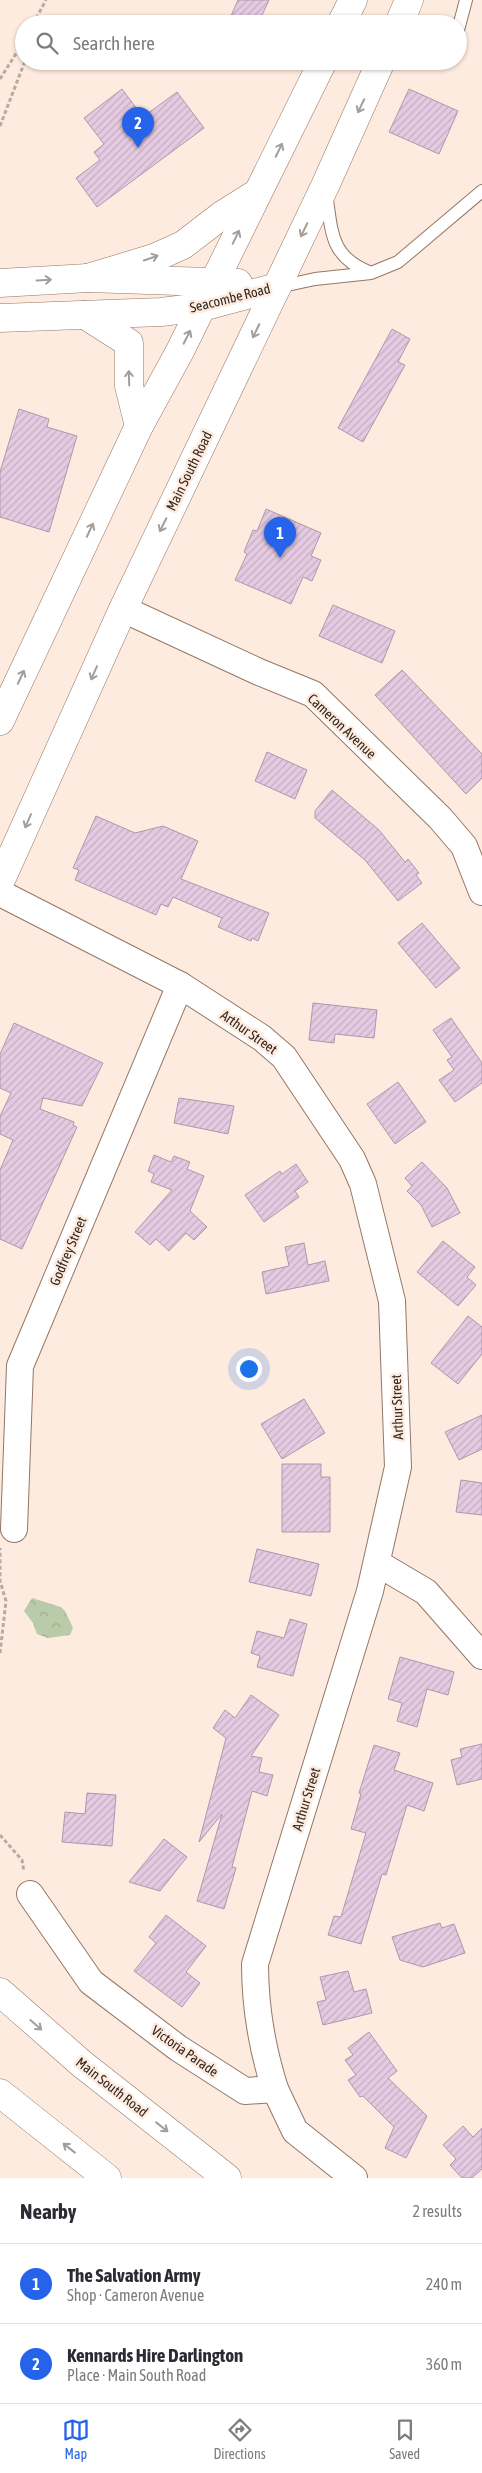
<!DOCTYPE html>
<meta charset="utf-8">
<style>
body{margin:0;font-family:"Asap Condensed",sans-serif;background:#f7f7f7;color:#2b2b33}
.you{position:absolute;left:248px;top:1368px;width:18px;height:18px;margin:-12px;border:4px solid #fff;border-radius:50%;background:#1a73e8;box-shadow:0 0 0 8px #1a73e833}
.badge{display:grid;place-items:center;width:32px;height:32px;border-radius:50%;background:#2563eb;color:#fff;font-size:16px;font-weight:700}
.pin{position:absolute;translate:-50% -41px;filter:drop-shadow(0 1px 2px #0008)}
.pin::after{content:'';position:absolute;top:26px;width:18px;height:15px;background:inherit;clip-path:polygon(0 0,100% 0,50% 100%)}
.list{margin:0;padding:0;list-style:none}
h2{display:flex;justify-content:space-between;align-items:center;height:65px;margin:0;padding:0 20px;font-size:21px}
h2 small{font-size:16px;font-weight:400;color:#7c7c81}
.list li{display:grid;grid-template-columns:32px 1fr auto;gap:15px;align-items:center;box-sizing:border-box;height:80px;padding:0 20px;border-top:1px solid #e1e1e2}
.list b{display:block;font-size:19px;white-space:nowrap}
.list p{margin:0;font-size:16px;white-space:nowrap;color:#7c7c81}
.list em{font-size:16px;font-style:normal;color:#7c7c81}
.icon{flex:none;width:28px;height:28px;fill:none;stroke:currentColor;stroke-width:2;stroke-linecap:round;stroke-linejoin:round}
.map{position:relative;flex:none;width:482px;height:2178px;overflow:hidden}
.search{position:absolute;background:#fff;box-shadow:0 1px 4px #0004;left:15px;right:15px;top:15px;height:55px;display:flex;align-items:center;gap:12px;box-sizing:border-box;padding:0 18px;border-radius:28px;color:#7c7c81;font-size:19px}
.sheet{height:225px;background:#fff}
nav{display:flex;justify-content:space-around;align-items:center;box-sizing:border-box;height:70px;border-top:1px solid #e1e1e2;background:#fff;font-size:14px;color:#7c7c81}
nav a{display:grid;justify-items:center;gap:2px}
nav .on{color:#2563eb}
.map>svg:first-child{display:block}
.park{fill:url(#park-crowns)}
.building{fill:url(#building-hatch);stroke:#b096ad}
.lines{fill:none;stroke-linecap:round;stroke-linejoin:round}
.service-casing{stroke:#947765;stroke-width:14}
.minor-casing{stroke:#947765;stroke-width:28}
.secondary-casing{stroke:#947765;stroke-width:29}
.trunk-casing{stroke:#947765;stroke-width:29}
.path{stroke:#b9a99e;stroke-width:3;stroke-dasharray:4 2.5;stroke-linecap:butt}
.service{stroke:#fff;stroke-width:12}
.minor{stroke:#fff;stroke-width:26}
.secondary{stroke:#fff;stroke-width:28}
.trunk{stroke:#fff;stroke-width:28}
.oneway{stroke:#a39e9a}
.labels{text-anchor:middle;stroke-width:5;stroke-linejoin:round;paint-order:stroke}
.street-label{font-size:14px;fill:#32271f;stroke:#feebdf}
</style>
<div class="map">
<svg width="482" height="2178" viewBox="0 0 482 2178">
<defs>
<pattern id="park-crowns" width="20" height="18" patternUnits="userSpaceOnUse" patternTransform="scale(1.25)"><rect width="20" height="18" fill="#b9cba8"/><path d="M2 6a3 3 0 1 1 6 0M12 15a3 3 0 1 1 6 0" fill="none" stroke="#a0ae90"/></pattern>
<pattern id="building-hatch" width="6" height="6" patternUnits="userSpaceOnUse" patternTransform="scale(1.25)"><rect width="6" height="6" fill="#e5cae2"/><path d="M-1 1l2-2M0 6l6-6M5 7l2-2" fill="none" stroke="#c5aec1"/></pattern>
</defs>
<rect width="100%" height="100%" fill="#feebdf"/>
<path class="park" d="M32,1598L61,1607L65,1611L73,1628L70,1635L48,1638L37,1634L33,1623L24,1611Z"/>
<g class="building">
<path d="M238,0H269L258,24H248L231,16Z"/>
<path d="M122,89L143,117L177,92L204,128L97,207L76,178L100,160L94,152L104,144L84,118Z"/>
<path d="M409,89L458,111L439,154L389,132Z"/>
<path d="M392,329L410,339L398,362L405,365L363,442L338,428Z"/>
<path d="M19,409L49,419L47,427L77,436L49,532L0,517V472Z"/>
<path d="M266,509L321,533L311,556L321,560L312,581L303,577L291,604L235,580L247,554L244,552L253,530L257,531Z"/>
<path d="M333,605L395,631L382,663L319,636Z"/>
<path d="M402,670L482,754V778L466,794L375,695Z"/>
<path d="M267,752L307,770L295,799L255,781Z"/>
<path d="M332,790L379,830L405,862L408,859L419,873L416,875L422,883L398,901L365,860L315,818V811Z"/>
<path d="M96,816L135,833L163,826L198,841L181,879L269,913L258,941L252,938L251,941L218,927L222,918L173,897L168,907L161,904L156,915L75,880L79,870L73,868Z"/>
<path d="M422,923L460,968L436,988L398,943Z"/>
<path d="M313,1003L377,1010L374,1038L335,1034L334,1043L309,1040Z"/>
<path d="M451,1018L482,1063V1083L455,1102L439,1080L454,1070L447,1060L452,1057L433,1030Z"/>
<path d="M14,1023L103,1063L82,1106L43,1098L40,1109L74,1122L73,1125L77,1127L22,1249L0,1239V1170L13,1140L0,1134V1116L11,1093L0,1088V1054Z"/>
<path d="M398,1082L426,1122L395,1144L367,1104Z"/>
<path d="M179,1098L234,1106L228,1134L174,1123Z"/>
<path d="M154,1155L171,1162L174,1156L190,1162L187,1169L204,1176L190,1211L207,1227L194,1240L186,1233L169,1251L156,1239L150,1245L135,1232L172,1190L151,1182L154,1174L148,1171Z"/>
<path d="M422,1162L447,1188L460,1213L432,1227L421,1205L407,1191L412,1186L405,1178Z"/>
<path d="M296,1164L308,1182L295,1191L299,1197L264,1222L245,1195L280,1171L282,1174Z"/>
<path d="M443,1241L475,1267L467,1277L476,1285L458,1306L417,1272Z"/>
<path d="M304,1243L308,1265L325,1261L329,1281L266,1294L262,1272L289,1266L285,1247Z"/>
<path d="M468,1316L482,1327V1354L458,1384L431,1363Z"/>
<path d="M304,1399L325,1433L282,1459L261,1424Z"/>
<path d="M482,1415V1449L459,1460L445,1432Z"/>
<path d="M282,1464H321V1477H330V1532H282Z"/>
<path d="M461,1480L482,1483V1515L456,1512Z"/>
<path d="M257,1549L319,1564L311,1596L249,1582Z"/>
<path d="M290,1619L307,1624L293,1676L257,1667L260,1656L251,1653L257,1631L284,1638Z"/>
<path d="M400,1657L454,1672L448,1695L427,1689L417,1727L397,1721L402,1703L388,1699Z"/>
<path d="M251,1695L279,1715L251,1756L262,1758L259,1772L273,1775L267,1796L252,1791L232,1867L236,1868L224,1909L197,1901L222,1814L199,1842L226,1738L213,1728L225,1710L235,1718Z"/>
<path d="M482,1744V1779L457,1785L451,1760L462,1757L460,1749Z"/>
<path d="M374,1745L400,1753L394,1770L433,1783L424,1811L407,1805L386,1875L382,1874L361,1944L328,1935L334,1916L341,1917L366,1833L351,1829L361,1794L359,1793Z"/>
<path d="M87,1793L116,1795L112,1846L62,1842L65,1812L85,1814Z"/>
<path d="M164,1839L187,1857L160,1891L129,1882Z"/>
<path d="M166,1915L206,1946L186,1972L200,1983L182,2007L134,1971L156,1943L149,1937Z"/>
<path d="M440,1923L442,1928L454,1924L465,1953L423,1967L400,1960L392,1937Z"/>
<path d="M348,1971L354,1992L366,1989L372,2013L323,2025L317,2002L326,2000L320,1977Z"/>
<path d="M369,2032L397,2071L388,2078L427,2116L406,2158L385,2148L394,2127L363,2096L360,2097L348,2080L356,2075L345,2060L353,2055L348,2048Z"/>
<path d="M463,2126L473,2137L482,2128V2169L472,2178H462L450,2165L456,2159L443,2145Z"/>
</g>
<g class="lines">
<g class="service-casing">
<g id="service">
<path d="M458,30L466,0"/>
<path d="M326,193C332,230 329,256 369,272"/>
<path d="M278,287L315,279L371,273L398,262L482,191"/>
</g>
</g>
<g class="minor-casing">
<g id="minor">
<path d="M123,609L259,672L313,694L440,818L464,846L482,892"/>
<path d="M0,893L180,985L262,1038L284,1057L352,1159L363,1184L392,1301L398,1467L370,1591L255,1964C255,2007 262,2048 275,2089"/>
<path d="M14,1529L20,1366L180,985"/>
<path d="M377,1563L426,1592L482,1656"/>
<path d="M30,1894L91,1982L178,2048L245,2091L275,2089L295,2131L354,2178"/>
</g>
</g>
<g class="secondary-casing">
<g id="secondary">
<path d="M0,283L88,278L238,283"/>
<path d="M0,318L161,312L202,307L277,287"/>
</g>
</g>
<g class="trunk-casing">
<g id="trunk">
<path d="M341,24L353,0"/>
<path d="M399,24L409,0"/>
<path d="M88,278L154,258L183,245L222,215L257,193"/>
<path d="M85,315L129,343V386L139,426"/>
<path d="M0,721L139,426L180,351L323,61"/>
<path d="M0,882L123,609L325,186L381,61"/>
<path d="M0,1992L82,2064L227,2178"/>
<path d="M0,2093L107,2178"/>
</g>
</g>
<g class="path">
<path d="M33,24L46,0"/>
<path d="M0,79L24,41"/>
<path d="M0,126L25,61"/>
<path d="M0,1653L6,1601L0,1581V1548"/>
<path d="M0,1835L22,1860L24,1872"/>
</g>
<use href="#service" class="service"/>
<use href="#minor" class="minor"/>
<use href="#secondary" class="secondary"/>
<use href="#trunk" class="trunk"/>
</g>
<defs><path id="oneway-shaft" d="M-6 0H5M1.5-3L5.5 0L1.5 3" fill="none" stroke-width="1.6" stroke-linecap="round" stroke-linejoin="round" transform="scale(1.25)"/></defs>
<g class="oneway">
<use href="#oneway-shaft" transform="translate(361 106) rotate(115)"/>
<use href="#oneway-shaft" transform="translate(279 150) rotate(-64)"/>
<use href="#oneway-shaft" transform="translate(304 230) rotate(116)"/>
<use href="#oneway-shaft" transform="translate(236 237) rotate(-64)"/>
<use href="#oneway-shaft" transform="translate(151 258) rotate(-19)"/>
<use href="#oneway-shaft" transform="translate(44 280) rotate(-3)"/>
<use href="#oneway-shaft" transform="translate(256 331) rotate(116)"/>
<use href="#oneway-shaft" transform="translate(187 337) rotate(-63)"/>
<use href="#oneway-shaft" transform="translate(129 378) rotate(-92)"/>
<use href="#oneway-shaft" transform="translate(163 525) rotate(116)"/>
<use href="#oneway-shaft" transform="translate(90 530) rotate(-65)"/>
<use href="#oneway-shaft" transform="translate(94 673) rotate(114)"/>
<use href="#oneway-shaft" transform="translate(21 677) rotate(-65)"/>
<use href="#oneway-shaft" transform="translate(28 821) rotate(114)"/>
<use href="#oneway-shaft" transform="translate(36 2025) rotate(41)"/>
<use href="#oneway-shaft" transform="translate(162 2127) rotate(38)"/>
<use href="#oneway-shaft" transform="translate(69 2148) rotate(-142)"/>
</g>
<g class="labels">
<g class="street-label">
<text transform="translate(230 298) rotate(-14)" y="5">Seacombe Road</text>
<text transform="translate(189 471) rotate(-64)" y="5">Main South Road</text>
<text transform="translate(342 726) rotate(43)" y="5">Cameron Avenue</text>
<text transform="translate(249 1032) rotate(35)" y="5">Arthur Street</text>
<text transform="translate(68 1251) rotate(-67)" y="5">Godfrey Street</text>
<text transform="translate(397 1407) rotate(-92)" y="5">Arthur Street</text>
<text transform="translate(306 1799) rotate(-73)" y="5">Arthur Street</text>
<text transform="translate(185 2051) rotate(35)" y="5">Victoria Parade</text>
<text transform="translate(112 2087) rotate(38)" y="5">Main South Road</text>
</g>
</g>
</svg>
<div class="you"></div>
<div class="pin badge" style="left:280px;top:558px">1</div>
<div class="pin badge" style="left:138px;top:148px">2</div>
<div class="search"><svg class="icon" aria-label="search" viewBox="0 0 24 24"><circle cx="10" cy="10" r="6"/><path d="M15 15l6 6"/></svg>Search here</div>
</div>
<section class="sheet">
<h2>Nearby<small>2 results</small></h2>
<ul class="list">
<li><span class="badge">1</span><div><b>The Salvation Army</b><p>Shop · Cameron Avenue</p></div><em>240 m</em></li>
<li><span class="badge">2</span><div><b>Kennards Hire Darlington</b><p>Place · Main South Road</p></div><em>360 m</em></li>
</ul>
</section>
<nav>
<a class="on"><svg class="icon" aria-label="map" viewBox="0 0 24 24"><path d="M3 6l6-2 6 2 6-2v14l-6 2-6-2-6 2zM9 4v14M15 6v14"/></svg>Map</a>
<a><svg class="icon" aria-label="directions" viewBox="0 0 24 24"><path d="M12 3l9 9-9 9-9-9zM9 14v-3h6M13 9l2 2-2 2"/></svg>Directions</a>
<a><svg class="icon" aria-label="saved" viewBox="0 0 24 24"><path d="M7 4h10v16l-5-4-5 4z"/></svg>Saved</a>
</nav>
